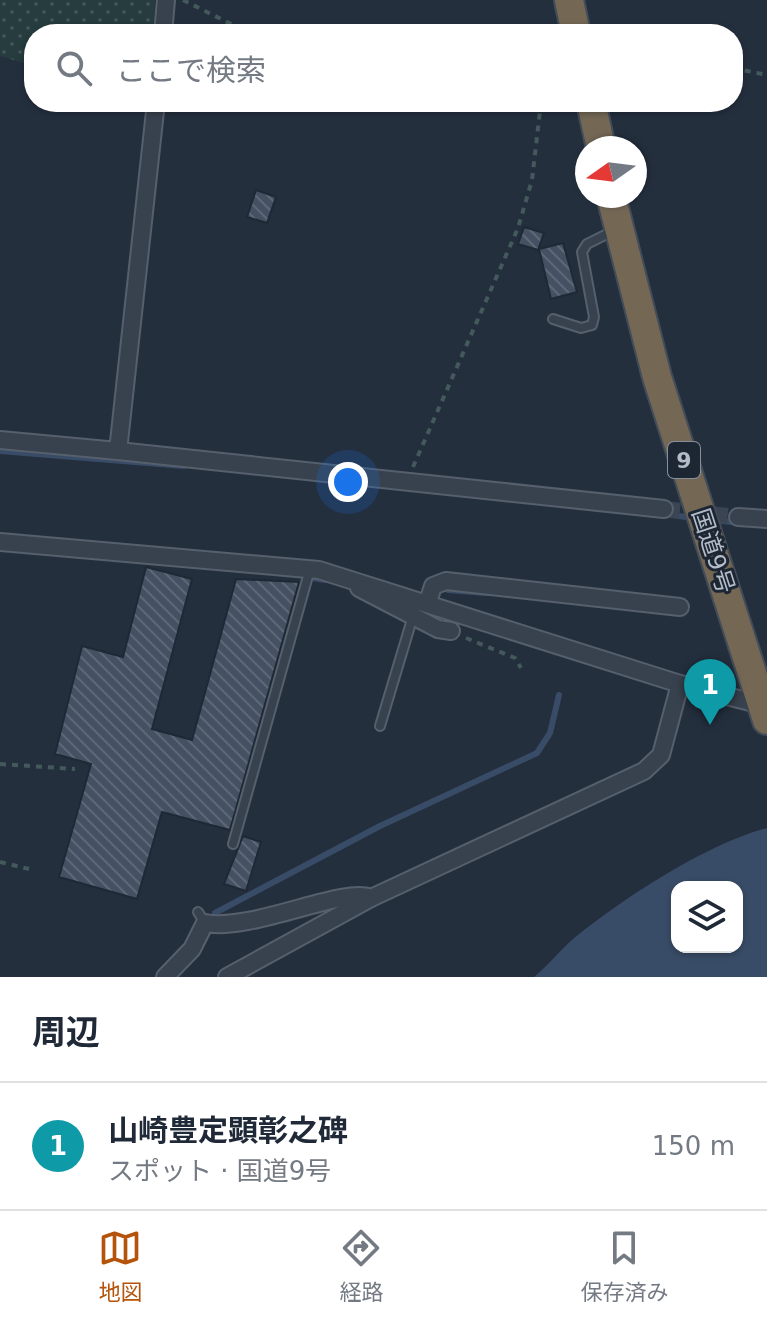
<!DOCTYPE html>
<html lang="ja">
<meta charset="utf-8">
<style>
body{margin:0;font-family:"DejaVu Sans","Noto Sans JP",sans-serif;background:#f2f2f3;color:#1f2937}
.controls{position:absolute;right:24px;bottom:24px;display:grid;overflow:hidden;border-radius:16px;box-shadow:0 2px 6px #0004}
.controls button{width:72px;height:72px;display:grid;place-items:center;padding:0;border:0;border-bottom:2px solid #e0e1e3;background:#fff;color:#1f2937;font:40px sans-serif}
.compass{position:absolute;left:575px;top:136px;width:72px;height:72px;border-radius:50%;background:#fff;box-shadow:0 2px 6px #0004;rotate:256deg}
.you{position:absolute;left:348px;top:482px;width:28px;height:28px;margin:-20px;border:6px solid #fff;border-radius:50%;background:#1a73e8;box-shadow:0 0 0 12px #1a73e833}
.badge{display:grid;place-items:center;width:52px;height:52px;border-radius:50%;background:#b45309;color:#fff;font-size:26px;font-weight:700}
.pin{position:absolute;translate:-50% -66px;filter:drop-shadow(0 2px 4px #0008)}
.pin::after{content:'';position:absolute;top:42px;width:28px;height:24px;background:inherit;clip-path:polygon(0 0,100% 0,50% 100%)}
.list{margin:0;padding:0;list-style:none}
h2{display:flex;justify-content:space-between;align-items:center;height:104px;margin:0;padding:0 32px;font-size:34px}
h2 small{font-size:26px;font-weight:400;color:#747a83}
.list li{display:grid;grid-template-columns:52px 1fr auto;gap:24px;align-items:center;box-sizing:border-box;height:128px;padding:0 32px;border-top:2px solid #e0e1e3}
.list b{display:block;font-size:30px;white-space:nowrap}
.list p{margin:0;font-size:26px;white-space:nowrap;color:#747a83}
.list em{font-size:26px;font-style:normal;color:#747a83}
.icon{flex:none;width:44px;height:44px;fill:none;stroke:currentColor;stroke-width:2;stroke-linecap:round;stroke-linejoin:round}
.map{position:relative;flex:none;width:767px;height:977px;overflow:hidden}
.search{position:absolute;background:#fff;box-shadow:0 2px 6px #0004;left:24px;right:24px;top:24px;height:88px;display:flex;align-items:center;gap:20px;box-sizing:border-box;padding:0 28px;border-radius:32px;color:#747a83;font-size:30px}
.sheet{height:232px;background:#fff}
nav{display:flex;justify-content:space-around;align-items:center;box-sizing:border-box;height:112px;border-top:2px solid #e0e1e3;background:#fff;font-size:22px;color:#747a83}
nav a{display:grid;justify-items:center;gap:4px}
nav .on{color:#b45309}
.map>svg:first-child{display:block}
.grass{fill:url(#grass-dots)}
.water{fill:#394c67;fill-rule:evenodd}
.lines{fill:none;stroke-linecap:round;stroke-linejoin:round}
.stream{stroke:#394c67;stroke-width:6}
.building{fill:url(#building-back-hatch);stroke:#1f2835;stroke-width:2}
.street-tunnel{stroke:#3a4453;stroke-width:16;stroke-dasharray:16 8;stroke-linecap:butt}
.lane-casing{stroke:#565f6c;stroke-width:12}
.street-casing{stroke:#565f6c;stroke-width:20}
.highway-casing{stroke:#434c59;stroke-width:32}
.path{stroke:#44595c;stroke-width:4;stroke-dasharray:6 6;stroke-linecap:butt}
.lane{stroke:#38414e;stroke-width:8}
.street{stroke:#38414e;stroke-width:16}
.highway{stroke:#746855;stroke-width:28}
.labels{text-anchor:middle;stroke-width:6;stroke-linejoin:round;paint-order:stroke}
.shield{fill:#1d2633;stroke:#878f9c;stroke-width:2}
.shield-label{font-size:22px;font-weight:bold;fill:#b4bcc9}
.street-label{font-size:24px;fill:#b4bcc9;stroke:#1d2633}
</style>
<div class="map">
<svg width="767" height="977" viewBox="0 0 767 977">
<defs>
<pattern id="grass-dots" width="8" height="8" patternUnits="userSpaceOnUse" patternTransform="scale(2)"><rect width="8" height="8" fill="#263c3f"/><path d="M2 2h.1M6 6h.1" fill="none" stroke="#435659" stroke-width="1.8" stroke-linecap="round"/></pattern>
<pattern id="building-back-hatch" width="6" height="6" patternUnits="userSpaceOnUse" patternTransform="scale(2)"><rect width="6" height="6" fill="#455162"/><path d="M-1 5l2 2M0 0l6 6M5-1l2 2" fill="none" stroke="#5d6877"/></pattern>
</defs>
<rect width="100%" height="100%" fill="#242f3e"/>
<path class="grass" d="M0,0H155L153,34H34V66L0,56Z"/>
<path class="water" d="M767,828V977H534C549,965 560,950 574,938C624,898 706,844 767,828ZM677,887H737V947H677Z"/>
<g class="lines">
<g class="stream">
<path d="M0,451L184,466"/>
<path d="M665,514L693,518"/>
<path d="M712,520L741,523"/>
<path d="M313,578L325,580"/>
<path d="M448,590L486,593"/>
<path d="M215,913L380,826L537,753L550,733L559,695"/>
</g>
</g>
<g class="building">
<path d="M256,190L276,197L267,223L247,217Z"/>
<path d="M524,227L544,233L538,250L518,244Z"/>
<path d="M563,243L577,292L551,299L539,249Z"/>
<path d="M146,567L192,579L152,729L192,740L236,579L299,582L230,830L162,812L137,899L59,877L91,764L55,754L82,646L123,657Z"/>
<path d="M243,836L261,842L246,891L224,884Z"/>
</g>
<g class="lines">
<path class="street-tunnel" d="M664,509L738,517"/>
<g class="lane-casing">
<g id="lane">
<path d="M553,319L581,328L592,325L594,317L582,252L587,244L613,231"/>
<path d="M380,726L413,616"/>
<path d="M233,844L310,569"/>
<path d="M198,912L205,923"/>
</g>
</g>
<g class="street-casing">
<g id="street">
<path d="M163,34L166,0"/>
<path d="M0,440L118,451L156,102"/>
<path d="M118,451L664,509"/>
<path d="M738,517L767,519"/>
<path d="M0,542L319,570L680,684L762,705"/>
<path d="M359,588L438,629L451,631"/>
<path d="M428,602L433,586L446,581L680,607"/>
<path d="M165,977L192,949L205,923C252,932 344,886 371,898"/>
<path d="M227,977L371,898L644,771L661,755L680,684"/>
</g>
</g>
<g class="highway-casing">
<g id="highway">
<path d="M569,0L576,34"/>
<path d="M591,102L601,148"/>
<path d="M611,196L657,377L767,720"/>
</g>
</g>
<g class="path">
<path d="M183,0L251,34"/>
<path d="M733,68L767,75"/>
<path d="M413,467L518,228L532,180L541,102"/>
<path d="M466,638L515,658L521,668"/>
<path d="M0,764L75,769"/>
<path d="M0,862L29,869"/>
</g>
<use href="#lane" class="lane"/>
<use href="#street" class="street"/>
<use href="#highway" class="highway"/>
</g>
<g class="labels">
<rect class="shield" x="668" y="442" width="32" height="36" rx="6"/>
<g class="shield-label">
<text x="684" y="468">9</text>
</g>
<g class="street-label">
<text transform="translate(713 551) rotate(72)" y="8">国道9号</text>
</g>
</g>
</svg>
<div class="controls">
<button><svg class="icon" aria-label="layers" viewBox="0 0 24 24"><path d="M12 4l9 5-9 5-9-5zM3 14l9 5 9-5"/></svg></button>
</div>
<svg class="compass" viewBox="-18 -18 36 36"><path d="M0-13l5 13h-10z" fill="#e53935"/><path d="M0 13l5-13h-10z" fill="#747a83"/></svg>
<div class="you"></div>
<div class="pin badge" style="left:710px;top:725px;background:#0f9aa8">1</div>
<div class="search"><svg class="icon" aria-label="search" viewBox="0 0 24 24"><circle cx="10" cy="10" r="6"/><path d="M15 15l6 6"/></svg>ここで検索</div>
</div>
<section class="sheet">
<h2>周辺<small></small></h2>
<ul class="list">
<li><span class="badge" style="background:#0f9aa8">1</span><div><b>山崎豊定顕彰之碑</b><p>スポット · 国道9号</p></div><em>150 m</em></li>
</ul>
</section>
<nav>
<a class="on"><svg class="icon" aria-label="map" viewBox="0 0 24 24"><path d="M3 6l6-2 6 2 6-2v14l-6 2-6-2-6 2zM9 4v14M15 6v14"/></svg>地図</a>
<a><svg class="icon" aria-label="directions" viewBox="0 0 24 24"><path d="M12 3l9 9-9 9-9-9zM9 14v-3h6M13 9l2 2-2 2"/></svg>経路</a>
<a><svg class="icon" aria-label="saved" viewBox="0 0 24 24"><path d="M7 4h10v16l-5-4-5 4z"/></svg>保存済み</a>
</nav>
